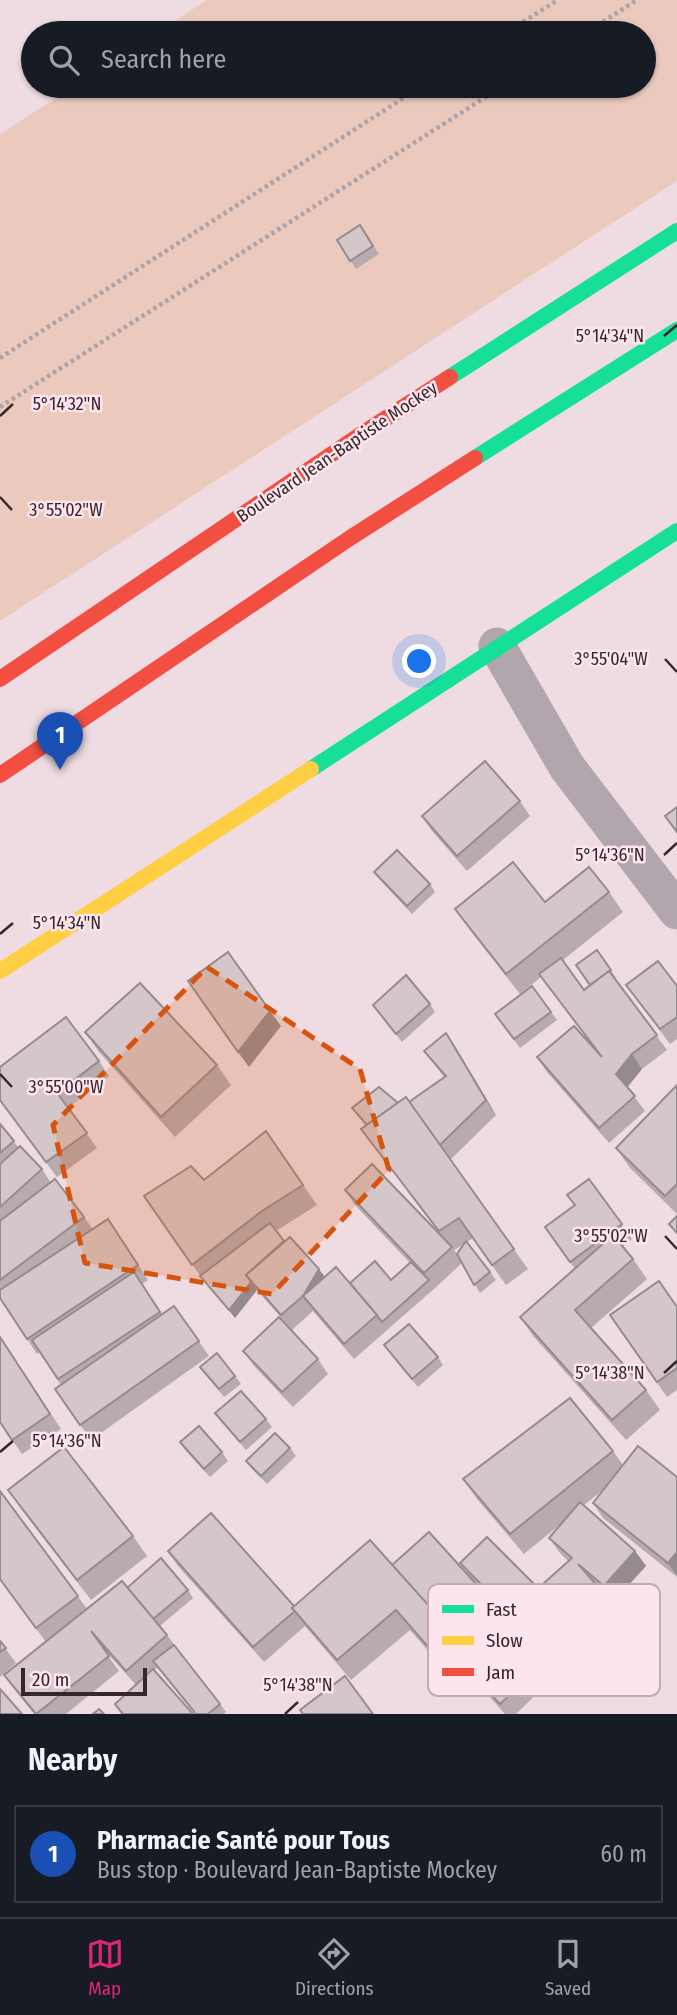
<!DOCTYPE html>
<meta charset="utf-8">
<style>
body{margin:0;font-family:"Fira Sans Condensed",sans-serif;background:#242831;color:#f1f3f6}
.scale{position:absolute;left:21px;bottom:18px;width:126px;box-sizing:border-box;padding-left:7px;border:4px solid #34282c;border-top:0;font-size:19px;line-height:24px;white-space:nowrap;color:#34282c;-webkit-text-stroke:5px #fee4ec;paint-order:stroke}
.you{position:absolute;left:420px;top:662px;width:24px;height:24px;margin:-18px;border:5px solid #fff;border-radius:50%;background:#1a73e8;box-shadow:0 0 0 10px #1a73e833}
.badge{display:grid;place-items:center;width:46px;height:46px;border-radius:50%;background:#db2777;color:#fff;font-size:23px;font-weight:700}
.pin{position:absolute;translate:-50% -58px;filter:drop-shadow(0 2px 4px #0008)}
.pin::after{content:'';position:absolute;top:37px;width:24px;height:21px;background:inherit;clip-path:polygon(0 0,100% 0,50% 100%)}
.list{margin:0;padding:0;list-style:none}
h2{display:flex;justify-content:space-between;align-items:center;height:91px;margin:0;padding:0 28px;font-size:30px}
h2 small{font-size:23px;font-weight:400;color:#9ea1a6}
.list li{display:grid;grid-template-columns:46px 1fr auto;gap:21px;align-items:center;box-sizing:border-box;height:98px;margin:0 14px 14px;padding:0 14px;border:2px solid #363941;border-radius:0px}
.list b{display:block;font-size:26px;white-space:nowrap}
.list p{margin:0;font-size:23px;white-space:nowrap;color:#9ea1a6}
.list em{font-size:23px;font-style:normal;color:#9ea1a6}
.icon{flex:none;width:38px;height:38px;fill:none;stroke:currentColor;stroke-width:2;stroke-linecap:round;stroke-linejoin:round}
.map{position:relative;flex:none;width:677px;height:1714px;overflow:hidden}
.search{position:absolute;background:#171b24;box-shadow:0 2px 5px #0004;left:21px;right:21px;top:21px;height:77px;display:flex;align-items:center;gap:18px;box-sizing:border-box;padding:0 24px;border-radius:38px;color:#9ea1a6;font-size:26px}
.sheet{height:203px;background:#171b24}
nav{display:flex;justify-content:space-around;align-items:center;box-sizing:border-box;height:98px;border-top:2px solid #363941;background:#171b24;font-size:19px;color:#9ea1a6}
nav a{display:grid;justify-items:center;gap:4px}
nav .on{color:#db2777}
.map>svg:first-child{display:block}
.green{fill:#ebcabd}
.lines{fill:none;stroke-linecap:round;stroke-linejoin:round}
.path{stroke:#aca2a7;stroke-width:4.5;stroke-dasharray:3.5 3.5;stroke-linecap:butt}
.street{stroke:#b1a6ad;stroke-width:37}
.fast{stroke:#16e098;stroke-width:16}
.slow{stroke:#ffcf43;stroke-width:16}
.jam{stroke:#f24e42;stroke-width:16}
.wall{fill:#b7abad;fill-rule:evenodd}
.shaded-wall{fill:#958b8d}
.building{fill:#d5c7c9;stroke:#958b8d;stroke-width:2}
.marked{fill:#d6540f;fill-opacity:0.2;stroke:#d6540f;stroke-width:5;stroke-dasharray:14 9;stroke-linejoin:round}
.ticks{fill:none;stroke:#34282c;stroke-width:2.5}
.labels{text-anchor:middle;stroke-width:5;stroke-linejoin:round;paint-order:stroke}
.street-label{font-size:18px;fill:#34282c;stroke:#fee4ec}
.key{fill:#fee4ec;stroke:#c1acb2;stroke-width:2}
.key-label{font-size:19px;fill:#34282c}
.ticks-label{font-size:18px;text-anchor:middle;fill:#34282c;stroke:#fee4ec;stroke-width:5;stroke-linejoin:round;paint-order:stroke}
</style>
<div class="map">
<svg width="677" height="1714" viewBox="0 0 677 1714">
<rect width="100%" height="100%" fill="#eedce2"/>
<path class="green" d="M207,0H677V181L0,621V134L75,86H644V33H156Z"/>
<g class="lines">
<g class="path">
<path d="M505,33L558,0"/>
<path d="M585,33L637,0"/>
<path d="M0,358L422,86"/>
<path d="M0,407L503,86"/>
</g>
<path class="street" d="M497,646L567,767L677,911"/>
<g class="fast">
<path d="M450,377L677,231"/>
<path d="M475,458L677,330"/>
<path d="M311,769L677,531"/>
</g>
<path class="slow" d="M0,971L311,769"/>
<g class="jam">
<path d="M0,679L357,437L450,377"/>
<path d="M0,775L350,538L475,458"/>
</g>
</g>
<g class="wall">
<path d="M360,225L379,254L356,269L337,240Z"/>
<path d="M520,801L530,816L467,871L432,831L422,816Z"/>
<path d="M374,872L430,884L435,892L412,914L380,880Z"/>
<path d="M609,892L623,912L563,960L584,990L590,985L597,950L616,978L615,979L667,1050L642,1069L627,1087L645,1111L609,1143L547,1072L537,1057L596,1049L541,977L520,994L469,929L455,909L545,902Z"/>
<path d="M626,985L677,986V1039L670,1044Z"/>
<path d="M532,986L557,1020L520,1048L495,1014Z"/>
<path d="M430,1004L435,1012L402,1042L373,1005Z"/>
<path d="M85,1032L217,1065L231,1085L175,1137L99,1052Z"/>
<path d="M456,1048L496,1115L450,1160L528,1269L506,1285L473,1238L467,1242L496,1280L480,1293L462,1263L435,1288L354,1359L313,1311L292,1330L257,1290L235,1318L206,1284L144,1196L204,1180L266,1131L317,1205L276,1231L284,1241L325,1277L353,1287L391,1280L410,1263L355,1205L345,1190L441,1236L361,1129L366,1126L352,1108L409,1102L444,1077L424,1051ZM464,1244L457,1254L454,1250Z"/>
<path d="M99,1061L109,1076L68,1108L97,1148L57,1177L0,1101V1067Z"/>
<path d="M677,1085V1214L630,1168L616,1148Z"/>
<path d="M0,1124L18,1147L42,1169L51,1183L84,1217L93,1229L118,1234L148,1280L142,1284L162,1314L174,1306L209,1356L91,1440L55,1389L61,1385L39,1352L37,1354L0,1298Z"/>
<path d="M589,1179L632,1239L623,1246L633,1259L647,1279L591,1328L646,1390L660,1410L626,1440L534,1337L520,1317L575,1269L545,1227L575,1206Z"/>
<path d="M677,1307V1390L667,1397L610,1315Z"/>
<path d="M0,1336L61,1429L22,1454L0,1422Z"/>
<path d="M384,1345L438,1357L443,1365L418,1387Z"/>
<path d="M243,1351L318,1359L328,1374L293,1407L254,1366Z"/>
<path d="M200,1367L235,1376L241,1384L224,1397Z"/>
<path d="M215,1413L266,1419L272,1427L246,1450Z"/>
<path d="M180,1442L222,1452L228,1461L210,1477L186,1451Z"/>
<path d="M290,1448L296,1456L267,1484L252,1469L246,1461Z"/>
<path d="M613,1451L623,1465L677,1477V1577L603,1518L593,1503L603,1490L584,1505L635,1551L646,1566L614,1601L600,1589L609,1599L620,1614L574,1655L534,1609L518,1625L471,1578L460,1563L534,1584L537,1589L568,1561L560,1553L549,1538L562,1523L524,1554L477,1499L463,1479Z"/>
<path d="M8,1490L133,1536L147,1556L91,1600L22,1510Z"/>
<path d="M0,1491L87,1609L127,1588L188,1590L193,1598L160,1626L226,1712L224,1714H195L158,1667L154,1670L193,1714H121L115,1704L136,1685L101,1646L119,1671L66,1714H34L15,1690L4,1675L46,1642L0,1580Z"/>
<path d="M168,1551L294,1606L392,1565L497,1607L507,1622L502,1627L540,1667L550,1681L516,1714H505L471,1676L462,1664L451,1677L410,1630L351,1680L305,1626L264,1662L178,1566Z"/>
<path d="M0,1641L16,1663L0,1677Z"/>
</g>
<g class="shaded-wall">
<path d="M270,1011L281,1026L249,1067L238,1052Z"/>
<path d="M446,1033L456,1048L496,1115L486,1100Z"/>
<path d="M632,1054L642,1069L626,1089L616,1074Z"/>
<path d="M319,1269L330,1284L303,1296Z"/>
<path d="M251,1282L257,1290L235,1318L229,1310Z"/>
<path d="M635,1551L646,1566L614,1601L604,1586Z"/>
<path d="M677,1552V1576L668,1563Z"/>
<path d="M456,1636L470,1656L451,1677L437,1657Z"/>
</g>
<g class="building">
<path d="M360,225L373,246L350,261L337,240Z"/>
<path d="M485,761L520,801L457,856L422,816Z"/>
<path d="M677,807V832L665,816Z"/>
<path d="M397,850L430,884L407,906L374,872Z"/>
<path d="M513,862L545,902L589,867L609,892L506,974L455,909Z"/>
<path d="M597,950L611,970L590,985L576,965Z"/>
<path d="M228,952L270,1011L238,1052L188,981Z"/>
<path d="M561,958L584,990L609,971L657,1035L632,1054L616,1074L635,1096L599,1128L537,1057L574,1026L602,1057L539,974Z"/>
<path d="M658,961L677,986V1017L660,1029L626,985Z"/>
<path d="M406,975L430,1004L396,1034L373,1005Z"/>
<path d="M140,983L217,1065L161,1117L85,1032Z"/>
<path d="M532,986L551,1012L514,1039L495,1014Z"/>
<path d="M66,1017L99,1061L57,1093L87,1133L46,1162L0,1100V1067Z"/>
<path d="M446,1033L486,1100L440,1145L409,1102L446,1076L424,1051Z"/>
<path d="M677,1085V1184L665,1196L616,1148Z"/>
<path d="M379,1087L398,1103L367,1125L352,1108Z"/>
<path d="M406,1097L514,1249L492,1265L459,1218L439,1231L361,1129Z"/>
<path d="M0,1124L14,1141L0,1153Z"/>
<path d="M266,1131L303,1185L262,1211L192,1265L144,1196L191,1166L204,1180Z"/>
<path d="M20,1146L42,1169L0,1207V1164Z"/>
<path d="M372,1164L452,1247L424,1273L345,1190Z"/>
<path d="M55,1179L84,1217L0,1280V1221Z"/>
<path d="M589,1179L622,1224L570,1262L545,1227L575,1205L567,1195Z"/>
<path d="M677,1216V1233L669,1224Z"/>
<path d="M108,1219L138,1265L27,1339L0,1298V1290Z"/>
<path d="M270,1223L284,1241L246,1275L251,1282L229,1310L200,1276Z"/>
<path d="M613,1235L633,1259L575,1310L646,1390L612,1420L520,1317Z"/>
<path d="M290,1237L319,1269L303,1296L281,1315L246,1275Z"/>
<path d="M466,1241L490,1272L474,1285L457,1254Z"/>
<path d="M375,1261L391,1280L411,1262L429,1280L382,1322L350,1283Z"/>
<path d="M336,1267L377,1315L344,1344L303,1296Z"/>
<path d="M134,1272L160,1312L58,1379L32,1340Z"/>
<path d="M659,1281L677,1307V1368L657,1382L610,1315Z"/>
<path d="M174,1306L199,1341L80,1425L55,1389Z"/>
<path d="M279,1317L318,1359L282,1392L243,1351Z"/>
<path d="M409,1324L438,1357L412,1379L384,1345Z"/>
<path d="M0,1337L50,1414L12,1440L0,1422Z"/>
<path d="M217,1353L235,1376L219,1389L200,1367Z"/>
<path d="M241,1391L266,1419L240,1442L215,1413Z"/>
<path d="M570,1398L613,1451L510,1534L463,1479Z"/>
<path d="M199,1426L222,1452L204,1469L180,1442Z"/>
<path d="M275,1433L290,1448L261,1476L246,1461Z"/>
<path d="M638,1446L677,1477V1552L668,1563L593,1503Z"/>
<path d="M64,1447L133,1536L77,1580L8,1490Z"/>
<path d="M0,1491L78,1596L36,1628L0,1579Z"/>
<path d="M580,1502L635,1551L604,1586L578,1564L609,1599L563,1640L526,1599L572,1558L549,1538Z"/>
<path d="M211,1513L294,1606L292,1608L295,1611L253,1647L168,1551Z"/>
<path d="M429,1532L497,1607L459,1641L392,1565Z"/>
<path d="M487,1537L534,1584L507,1610L460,1563Z"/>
<path d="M370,1540L456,1636L437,1657L396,1610L337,1660L292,1608Z"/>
<path d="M161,1558L188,1590L153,1619L127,1588Z"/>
<path d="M122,1581L167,1635L126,1671L91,1631L109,1656L36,1714L4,1675Z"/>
<path d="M500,1624L540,1667L500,1704L460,1662Z"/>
<path d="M0,1641L6,1648L0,1652Z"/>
<path d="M174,1645L220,1704L208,1714H196L153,1661Z"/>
<path d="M153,1669L193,1714H123L115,1704Z"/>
<path d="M345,1676L373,1714H303L300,1710Z"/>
<path d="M0,1689L22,1714H0Z"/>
<path d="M99,1709L104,1714H93Z"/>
</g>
<path class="marked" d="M207,967L360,1069L389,1170L272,1294L85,1263L53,1125Z"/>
<path class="ticks" d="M664,336L677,325M0,416L13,404M0,497L12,510M665,659L677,672M664,855L677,843M0,934L13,923M0,1074L12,1087M665,1236L677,1249M664,1373L677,1361M0,1452L13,1441M285,1714L298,1702"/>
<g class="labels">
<g class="street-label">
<text transform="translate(337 452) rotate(-34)" y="6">Boulevard Jean-Baptiste Mockey</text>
</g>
</g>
<rect x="428" y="1584" width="232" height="112" rx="10" class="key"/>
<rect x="442" y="1605" width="32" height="8" fill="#16e098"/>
<rect x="442" y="1636" width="32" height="9" fill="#ffcf43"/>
<rect x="442" y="1668" width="32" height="8" fill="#f24e42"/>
<g class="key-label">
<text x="486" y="1616">Fast</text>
<text x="486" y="1647">Slow</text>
<text x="486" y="1679">Jam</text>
</g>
<g class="ticks-label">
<text x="610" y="342">5°14'34"N</text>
<text x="67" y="410">5°14'32"N</text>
<text x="66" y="516">3°55'02"W</text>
<text x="611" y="665">3°55'04"W</text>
<text x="610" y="861">5°14'36"N</text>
<text x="67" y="929">5°14'34"N</text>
<text x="66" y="1093">3°55'00"W</text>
<text x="611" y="1242">3°55'02"W</text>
<text x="610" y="1379">5°14'38"N</text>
<text x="67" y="1447">5°14'36"N</text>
<text x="298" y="1691">5°14'38"N</text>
</g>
</svg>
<div class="scale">20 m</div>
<div class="you"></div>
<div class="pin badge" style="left:60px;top:770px;background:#1a4fb4">1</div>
<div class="search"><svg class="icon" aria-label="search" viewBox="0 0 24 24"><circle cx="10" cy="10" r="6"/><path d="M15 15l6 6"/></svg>Search here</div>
</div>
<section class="sheet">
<h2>Nearby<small></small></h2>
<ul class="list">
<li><span class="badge" style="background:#1a4fb4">1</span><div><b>Pharmacie Santé pour Tous</b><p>Bus stop · Boulevard Jean-Baptiste Mockey</p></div><em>60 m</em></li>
</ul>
</section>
<nav>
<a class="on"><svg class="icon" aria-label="map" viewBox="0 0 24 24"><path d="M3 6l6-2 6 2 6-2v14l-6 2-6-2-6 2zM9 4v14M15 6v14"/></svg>Map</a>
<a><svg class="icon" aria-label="directions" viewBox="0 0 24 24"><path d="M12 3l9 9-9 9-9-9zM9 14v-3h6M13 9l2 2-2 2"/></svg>Directions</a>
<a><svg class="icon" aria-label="saved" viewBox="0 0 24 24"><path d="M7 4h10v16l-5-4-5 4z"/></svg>Saved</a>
</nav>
